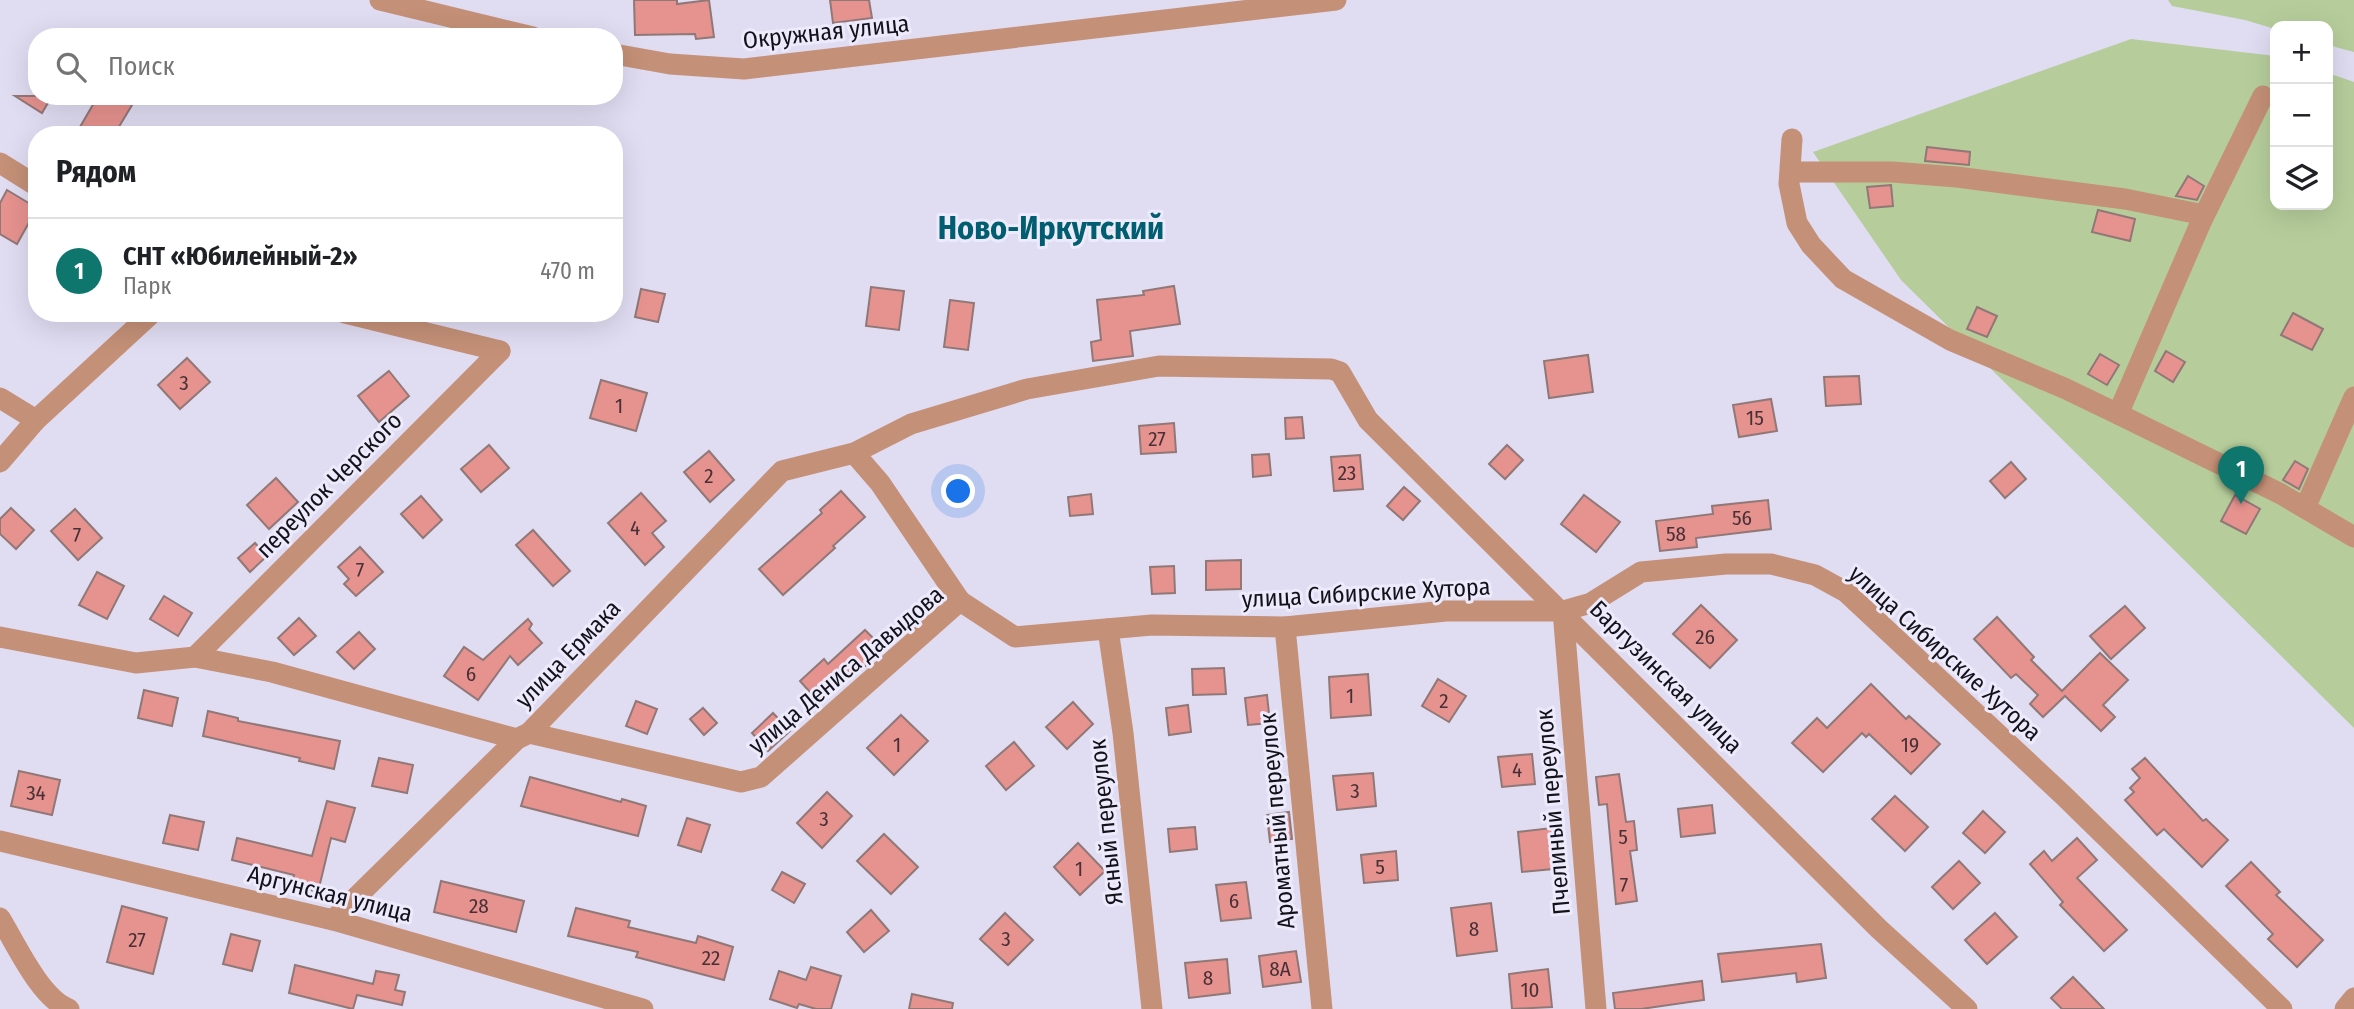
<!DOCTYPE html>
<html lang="ru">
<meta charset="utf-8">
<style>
body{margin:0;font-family:"Fira Sans Condensed",sans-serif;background:#f6f6f6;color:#202124}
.controls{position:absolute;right:21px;top:21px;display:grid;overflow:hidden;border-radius:14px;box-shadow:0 7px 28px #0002}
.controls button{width:63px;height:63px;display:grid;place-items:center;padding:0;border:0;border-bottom:2px solid #e0e0e0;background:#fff;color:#202124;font:35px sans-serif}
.you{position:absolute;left:959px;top:492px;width:24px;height:24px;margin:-18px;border:5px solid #fff;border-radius:50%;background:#1a73e8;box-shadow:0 0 0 10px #1a73e833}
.badge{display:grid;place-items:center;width:46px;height:46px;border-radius:50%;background:#0f766e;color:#fff;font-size:23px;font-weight:700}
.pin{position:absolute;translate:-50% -58px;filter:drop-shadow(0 2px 4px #0008)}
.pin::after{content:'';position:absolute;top:37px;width:24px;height:21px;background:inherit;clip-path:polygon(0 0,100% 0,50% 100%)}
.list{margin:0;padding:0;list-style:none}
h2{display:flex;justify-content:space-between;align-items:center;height:91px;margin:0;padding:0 28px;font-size:30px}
h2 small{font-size:23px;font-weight:400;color:#757577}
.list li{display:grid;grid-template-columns:46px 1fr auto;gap:21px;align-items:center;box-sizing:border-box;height:105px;padding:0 28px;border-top:2px solid #e0e0e0}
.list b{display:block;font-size:26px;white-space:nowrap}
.list p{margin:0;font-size:23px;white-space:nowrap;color:#757577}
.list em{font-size:23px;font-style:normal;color:#757577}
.icon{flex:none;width:38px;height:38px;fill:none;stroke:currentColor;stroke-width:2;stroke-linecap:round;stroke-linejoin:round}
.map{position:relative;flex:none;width:2354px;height:1009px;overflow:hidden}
.search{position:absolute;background:#fff;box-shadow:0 7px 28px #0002;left:28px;top:28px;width:595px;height:77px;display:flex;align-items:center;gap:18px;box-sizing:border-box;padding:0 24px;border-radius:28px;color:#757577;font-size:26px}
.panel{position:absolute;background:#fff;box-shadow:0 7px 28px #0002;left:28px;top:126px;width:595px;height:196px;border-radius:28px}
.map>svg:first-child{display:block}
.green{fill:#b6cd9b}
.building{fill:#e6928f;stroke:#907877;stroke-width:2}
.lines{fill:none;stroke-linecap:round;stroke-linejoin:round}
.street{stroke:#c49077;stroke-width:21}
.labels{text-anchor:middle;stroke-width:6;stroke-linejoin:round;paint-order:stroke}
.number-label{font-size:21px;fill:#483136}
.street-label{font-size:24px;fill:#131119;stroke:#edeafb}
.district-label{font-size:32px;font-weight:bold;fill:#005e70;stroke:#edeafb}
</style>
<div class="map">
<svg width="2354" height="1009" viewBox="0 0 2354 1009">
<rect width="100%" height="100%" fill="#e0dcf2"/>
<g class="green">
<path d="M2168,0H2354V52L2328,45V26H2275V29L2245,20L2172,6Z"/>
<path d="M2131,39L2275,56V205H2328V73L2354,82V728L1901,280L1813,152Z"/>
</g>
<g class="building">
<path d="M634,0H677V4L709,0L714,37L696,39L695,34L635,35Z"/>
<path d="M830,0H869L872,18L833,23Z"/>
<path d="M15,96H52L42,113Z"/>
<path d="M98,96H117L132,105L114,135H92L80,127Z"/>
<path d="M1927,147L1970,152L1969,165L1925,161Z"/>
<path d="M2188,176L2204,186L2197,200L2176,196Z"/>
<path d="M1891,185L1893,206L1870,208L1867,187Z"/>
<path d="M7,190L37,208L17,244L0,234V203Z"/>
<path d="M2098,210L2135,219L2130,241L2092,232Z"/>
<path d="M1174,286L1180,324L1130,331L1133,356L1093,361L1091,342L1101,340L1097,300L1144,295L1143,291Z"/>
<path d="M871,287L904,291L899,330L866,326Z"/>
<path d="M641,289L665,294L658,322L635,317Z"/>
<path d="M950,300L974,303L968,350L944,347Z"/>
<path d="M1977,307L1997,316L1987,337L1967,329Z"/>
<path d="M2293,313L2323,329L2312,350L2281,335Z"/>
<path d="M2166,351L2185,362L2173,382L2155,371Z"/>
<path d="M2100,354L2119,365L2107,385L2088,374Z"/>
<path d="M1588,355L1593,392L1549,398L1544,361Z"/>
<path d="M187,358L210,382L180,409L158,385Z"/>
<path d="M389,371L409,396L379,422L358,396Z"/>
<path d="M1859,376L1861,404L1826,406L1824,377Z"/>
<path d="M601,380L647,393L636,431L590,418Z"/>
<path d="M1771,399L1777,431L1739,437L1733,405Z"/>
<path d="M1302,417L1304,438L1286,439L1285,418Z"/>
<path d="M1174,423L1176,452L1141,454L1139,426Z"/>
<path d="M489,445L509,468L481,492L461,469Z"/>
<path d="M1507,445L1523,460L1505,479L1489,464Z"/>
<path d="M709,451L734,480L710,502L684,472Z"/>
<path d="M1269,454L1271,475L1253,477L1252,455Z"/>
<path d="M1360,455L1363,489L1334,491L1331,457Z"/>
<path d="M2295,461L2308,469L2299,489L2283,480Z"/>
<path d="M2011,462L2026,479L2005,498L1990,481Z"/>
<path d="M276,478L298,502L269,529L247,505Z"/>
<path d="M1404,487L1420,501L1403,520L1387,506Z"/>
<path d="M841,491L865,517L833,546L835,548L783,595L759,569L822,513L820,510Z"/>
<path d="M641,493L666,521L652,533L664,547L645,565L608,523Z"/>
<path d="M1091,494L1093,514L1070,516L1068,497Z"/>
<path d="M1584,495L1620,522L1596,552L1561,524Z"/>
<path d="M2235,495L2260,509L2246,534L2221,521Z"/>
<path d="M421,496L442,520L423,538L401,514Z"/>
<path d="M1768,500L1771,529L1696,538L1697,547L1660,551L1656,521L1713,514L1712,506Z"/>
<path d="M11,508L34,530L16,549L0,534V519Z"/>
<path d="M75,509L102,538L78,560L51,531Z"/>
<path d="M533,530L570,571L553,586L516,545Z"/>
<path d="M255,543L267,556L250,572L238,558Z"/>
<path d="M360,547L383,572L356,596L344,584L349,579L338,567Z"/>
<path d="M1241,560V589L1206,590V561Z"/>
<path d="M1174,566L1175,593L1152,594L1150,567Z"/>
<path d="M97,572L124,586L107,619L79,605Z"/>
<path d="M164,596L192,613L178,636L150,619Z"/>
<path d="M1701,605L1737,640L1710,668L1673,634Z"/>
<path d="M2125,606L2145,628L2111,659L2090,636Z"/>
<path d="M1997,617L2034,657L2031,660L2062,691L2100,653L2128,680L2103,705L2115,717L2101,731L2065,696L2043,717L2030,704L2038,695L2016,674L2011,678L1974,639Z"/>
<path d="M299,618L316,636L294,655L278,638Z"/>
<path d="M528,619L532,624L529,629L542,643L518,665L510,656L478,700L444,676L464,647L483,660Z"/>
<path d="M865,630L884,649L861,670L857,665L818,701L800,681L824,659L828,664Z"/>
<path d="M359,632L375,649L354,669L337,652Z"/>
<path d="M1224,668L1226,694L1193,695L1192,669Z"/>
<path d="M1368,674L1371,715L1331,718L1329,677Z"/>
<path d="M1438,679L1466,696L1449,722L1422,706Z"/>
<path d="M1871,684L1906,719L1909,716L1940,744L1911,774L1869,734L1866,737L1862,733L1823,772L1792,743L1817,718L1827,728Z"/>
<path d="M144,690L178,698L172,726L138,718Z"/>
<path d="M1267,695L1270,723L1248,725L1245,698Z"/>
<path d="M636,701L657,709L647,734L626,726Z"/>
<path d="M1073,702L1093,724L1067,749L1046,727Z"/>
<path d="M1188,705L1191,732L1169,735L1166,708Z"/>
<path d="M703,708L717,723L704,735L690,719Z"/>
<path d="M208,711L238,718V721L340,741L334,769L299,761L300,758L203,736Z"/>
<path d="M773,713L790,731L768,751L752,733Z"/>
<path d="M901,715L928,741L894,775L867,748Z"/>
<path d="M1014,742L1034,766L1006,790L986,766Z"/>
<path d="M1532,754L1535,784L1502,787L1498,757Z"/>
<path d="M379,758L413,765L407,793L372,786Z"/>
<path d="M2145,758L2203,821L2206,819L2228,840L2202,867L2164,829L2157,835L2125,800L2134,792L2130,788L2140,778L2132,769Z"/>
<path d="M19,771L60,780L52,815L11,806Z"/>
<path d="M1373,773L1376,806L1337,810L1333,776Z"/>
<path d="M1619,774L1626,822L1634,821L1637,850L1630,851L1637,901L1616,904L1607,804L1599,805L1596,777Z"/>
<path d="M530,777L621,802L622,799L646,806L638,836L521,806Z"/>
<path d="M827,792L852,816L822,848L797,823Z"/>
<path d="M1895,796L1928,827L1905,851L1872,819Z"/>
<path d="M327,801L355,808L345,842L331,838L318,892L292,885L294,875L232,860L237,838L312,856Z"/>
<path d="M1712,805L1715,833L1681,837L1678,809Z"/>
<path d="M1983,811L2005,832L1985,853L1963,833Z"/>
<path d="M1289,812L1292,839L1270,842L1267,815Z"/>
<path d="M170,815L204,822L198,850L163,843Z"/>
<path d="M687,818L710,825L701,852L678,845Z"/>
<path d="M1195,827L1197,849L1170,852L1168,829Z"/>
<path d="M1560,827L1564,868L1522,872L1518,832Z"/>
<path d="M884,834L918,867L891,894L857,861Z"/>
<path d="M2077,838L2097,860L2077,878L2127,930L2104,951L2060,905L2063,902L2030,864L2044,851L2052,861Z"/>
<path d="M1078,843L1105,871L1080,895L1054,867Z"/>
<path d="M1396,851L1398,880L1364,883L1361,855Z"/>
<path d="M1959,861L1980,883L1953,909L1932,887Z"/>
<path d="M2251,862L2280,892L2276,895L2323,940L2297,967L2268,939L2273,934L2226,886Z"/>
<path d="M782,872L805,884L794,903L772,890Z"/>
<path d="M441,881L524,901L516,932L434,912Z"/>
<path d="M1246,882L1251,918L1221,921L1216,885Z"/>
<path d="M1491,903L1497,951L1457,956L1451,908Z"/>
<path d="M122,906L167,918L153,974L107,962Z"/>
<path d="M576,908L630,921L628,927L696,943L698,936L733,947L724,980L636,957L638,952L568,936Z"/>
<path d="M871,910L889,931L864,952L847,932Z"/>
<path d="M1005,913L1033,940L1008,965L980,939Z"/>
<path d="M1995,913L2017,937L1987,964L1965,940Z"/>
<path d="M231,934L260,941L252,971L223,964Z"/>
<path d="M1821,944L1826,978L1797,982L1796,973L1722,982L1718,954Z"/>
<path d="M1296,951L1301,982L1263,987L1259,956Z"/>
<path d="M1227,959L1230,993L1189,998L1185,963Z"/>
<path d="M295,965L373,984L376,971L399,975L395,990L405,992L402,1005L357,995L353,1009L289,993Z"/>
<path d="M811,967L841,976L831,1009H816L799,1004L797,1008L770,999L779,971L806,980Z"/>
<path d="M1548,969L1552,1007L1512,1009L1509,974Z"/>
<path d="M2073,977L2104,1009H2062L2051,998Z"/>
<path d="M1702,981L1704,1000L1641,1009H1615L1613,993Z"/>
<path d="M912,994L953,1003L952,1009H909Z"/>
</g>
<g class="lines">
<g class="street">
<path d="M380,0L533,37"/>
<path d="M614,54L670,64L744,69L1336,0"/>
<path d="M1792,139L1789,184L1797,223L1811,245L1843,279L1950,340L2064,388L2118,414L2281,494L2354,537"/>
<path d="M0,163L37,186"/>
<path d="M1791,172H1892L1957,177L2125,199L2204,215"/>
<path d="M345,313L500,351"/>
<path d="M0,398L36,420"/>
<path d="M2118,414L2201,222L2263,96"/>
<path d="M854,453L880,483L960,601"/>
<path d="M0,462L36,420L152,313"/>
<path d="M2305,508L2354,397"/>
<path d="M1563,611L1596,1009"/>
<path d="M1285,627L1322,1009"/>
<path d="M1108,629L1123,733L1152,1009"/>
<path d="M0,637L136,663L195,657L272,672L517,739"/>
<path d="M195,657L500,351"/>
<path d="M529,733L741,782L761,777L960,601L1015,637L1152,625L1285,627L1446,611H1563L1591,603L1641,572L1726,564H1771L1815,575L1846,592L2063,795L2282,1009"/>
<path d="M0,841L333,920L643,1009"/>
<path d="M0,918C16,944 40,998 69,1009"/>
<path d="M333,920L517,739L529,733L782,471L854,453L911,424L1027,389L1159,366L1331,369L1340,372L1368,420L1879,929L1967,1009"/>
<path d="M2345,1009L2354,998"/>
</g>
</g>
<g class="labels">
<g class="number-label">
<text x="184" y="390">3</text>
<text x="619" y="413">1</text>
<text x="1755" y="425">15</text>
<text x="1157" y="446">27</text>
<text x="1347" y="480">23</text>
<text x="709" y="483">2</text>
<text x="1742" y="525">56</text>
<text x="635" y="535">4</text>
<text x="1676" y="541">58</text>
<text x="77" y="542">7</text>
<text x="360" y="577">7</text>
<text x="1705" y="644">26</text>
<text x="471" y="681">6</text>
<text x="1350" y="703">1</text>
<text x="1444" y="708">2</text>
<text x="897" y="752">1</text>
<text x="1910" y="752">19</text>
<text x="1517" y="777">4</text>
<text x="1355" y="798">3</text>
<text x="36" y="800">34</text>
<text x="824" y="826">3</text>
<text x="1623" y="844">5</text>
<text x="1380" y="874">5</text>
<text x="1079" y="876">1</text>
<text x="1624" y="892">7</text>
<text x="1234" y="908">6</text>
<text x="479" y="913">28</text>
<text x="1474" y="936">8</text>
<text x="1006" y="946">3</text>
<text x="137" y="947">27</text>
<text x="711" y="965">22</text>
<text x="1280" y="976">8А</text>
<text x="1208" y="985">8</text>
<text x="1530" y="997">10</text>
</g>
<g class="street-label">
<text transform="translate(826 32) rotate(-6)" y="8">Окружная улица</text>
<text transform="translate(329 485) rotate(-45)" y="8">переулок Черского</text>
<text transform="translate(1366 593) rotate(-3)" y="8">улица Сибирские Хутора</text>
<text transform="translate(1945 653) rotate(42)" y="8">улица Сибирские Хутора</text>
<text transform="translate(568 654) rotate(-46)" y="8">улица Ермака</text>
<text transform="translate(846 670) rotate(-40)" y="8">улица Дениса Давыдова</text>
<text transform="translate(1666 677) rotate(45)" y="8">Баргузинская улица</text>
<text transform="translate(1553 812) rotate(-95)" y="8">Пчелиный переулок</text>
<text transform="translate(1277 821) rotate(-95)" y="8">Ароматный переулок</text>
<text transform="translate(1106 822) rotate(-96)" y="8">Ясный переулок</text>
<text transform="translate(330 894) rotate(14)" y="8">Аргунская улица</text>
</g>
<g class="district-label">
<text x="1051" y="239">Ново-Иркутский</text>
</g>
</g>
</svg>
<div class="controls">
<button>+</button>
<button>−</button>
<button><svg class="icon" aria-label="layers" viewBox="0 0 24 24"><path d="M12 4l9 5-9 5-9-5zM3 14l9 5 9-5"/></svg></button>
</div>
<div class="you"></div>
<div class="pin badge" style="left:2241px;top:504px">1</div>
<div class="search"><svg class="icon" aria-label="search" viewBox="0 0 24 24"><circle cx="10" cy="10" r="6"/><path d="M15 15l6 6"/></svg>Поиск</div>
<section class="panel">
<h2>Рядом<small></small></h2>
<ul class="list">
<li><span class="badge">1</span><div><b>СНТ «Юбилейный-2»</b><p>Парк</p></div><em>470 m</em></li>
</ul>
</section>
</div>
